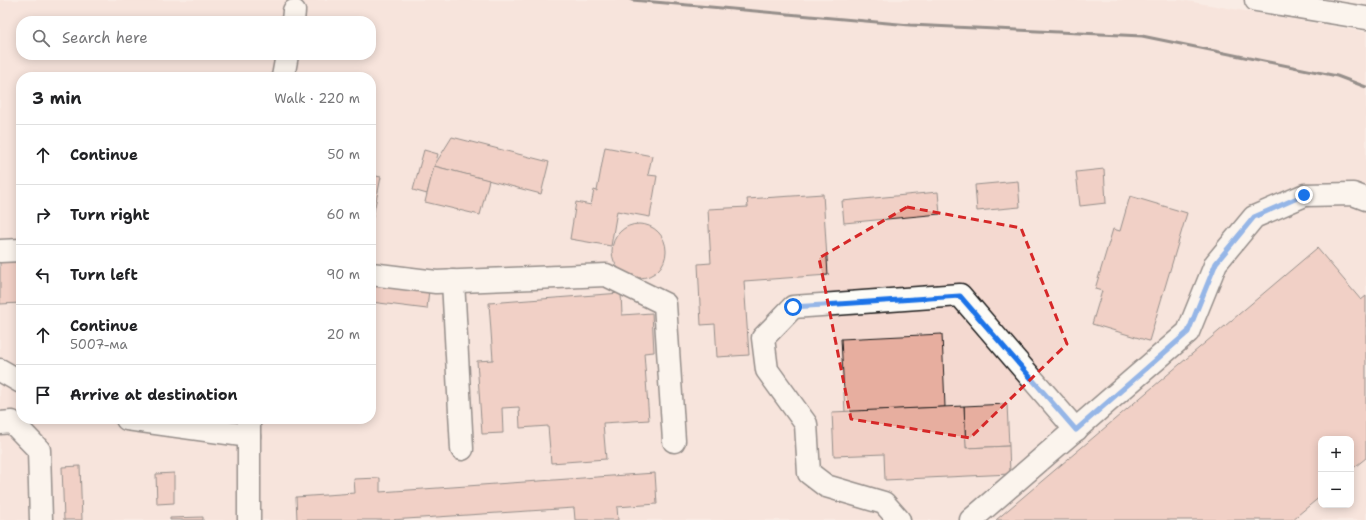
<!DOCTYPE html>
<meta charset="utf-8">
<style>
body{margin:0;font-family:"Shantell Sans",sans-serif;background:#f2f2f2;color:#202124}
.controls{position:absolute;right:12px;bottom:12px;display:grid;overflow:hidden;border-radius:8px;box-shadow:0 2px 10px #0003}
.controls button{width:36px;height:36px;display:grid;place-items:center;padding:0;border:0;border-bottom:1px solid #e0e0e0;background:#fff;color:#202124;font:20px sans-serif}
.stop{position:absolute;width:12px;height:12px;margin:-9px;border:3px solid #1a73e8;border-radius:50%;background:#fff}
.stop.end{background:#1a73e8;border-color:#fff;box-shadow:0 1px 4px #0008}
.list{margin:0;padding:0;list-style:none}
h2{display:flex;justify-content:space-between;align-items:center;height:52px;margin:0;padding:0 16px;font-size:17px}
h2 small{font-size:13px;font-weight:400;color:#757577}
.list li{display:grid;grid-template-columns:26px 1fr auto;gap:12px;align-items:center;box-sizing:border-box;height:60px;padding:0 16px;border-top:1px solid #e0e0e0}
.list b{display:block;font-size:15px;white-space:nowrap}
.list p{margin:0;font-size:13px;white-space:nowrap;color:#757577}
.list em{font-size:13px;font-style:normal;color:#757577}
.icon{flex:none;width:22px;height:22px;fill:none;stroke:currentColor;stroke-width:2;stroke-linecap:round;stroke-linejoin:round}
.map{position:relative;flex:none;width:1366px;height:520px;overflow:hidden}
.search{position:absolute;background:#fff;box-shadow:0 2px 10px #0003;left:16px;top:16px;width:360px;height:44px;display:flex;align-items:center;gap:10px;box-sizing:border-box;padding:0 14px;border-radius:16px;color:#757577;font-size:15px}
.panel{position:absolute;background:#fff;box-shadow:0 2px 10px #0003;left:16px;top:72px;width:360px;height:352px;border-radius:16px}
.map>svg:first-child{display:block}
.built{fill:#f4d9d0;fill-rule:evenodd}
.building{fill:#e7ae9f;stroke:#1c1c1c}
.lines{fill:none;stroke-linecap:round;stroke-linejoin:round}
.minor-casing{stroke:#1c1c1c;stroke-width:25}
.minor{stroke:#fdfcf7;stroke-width:22}
.rail{stroke:#1c1c1c;stroke-width:3}
.route{stroke:#1a73e8;stroke-width:5}
.marked{fill:none;stroke:#d62828;stroke-width:3;stroke-dasharray:8 5;stroke-linejoin:round}
</style>
<div class="map">
<svg width="1366" height="520" viewBox="0 0 1366 520">
<rect width="100%" height="100%" fill="#f9ece5"/>
<filter id="ink" filterUnits="userSpaceOnUse"><feTurbulence type="fractalNoise" baseFrequency=".025" numOctaves="2"/><feDisplacementMap in="SourceGraphic" scale="8" xChannelSelector="R" yChannelSelector="G"/><feConvolveMatrix kernelMatrix="1 2 1 2 8 2 1 2 1" color-interpolation-filters="sRGB"/></filter>
<g filter="url(#ink)">
<path class="built" d="M0,0H1181L1366,32V520H0ZM21,21H371V55H21ZM21,77H371V419H21ZM1321,439H1351V505H1321Z"/>
<g class="building">
<path d="M452,137L549,162L541,194L434,166Z"/>
<path d="M605,147L652,156L648,175L657,176L650,217L617,211L611,246L570,239L576,202L591,205L594,190L597,191Z"/>
<path d="M424,150L438,154L427,194L413,190Z"/>
<path d="M434,166L489,180L480,215L425,202Z"/>
<path d="M1104,169L1106,203L1080,206L1076,172Z"/>
<path d="M371,175L381,177L372,221H371Z"/>
<path d="M1018,181L1020,207L977,211L975,185Z"/>
<path d="M938,192L940,214L844,223L842,201Z"/>
<path d="M823,194L828,275L744,281L749,355L717,357L715,324L701,325L698,264L711,263L708,209L748,207L747,199Z"/>
<path d="M1130,196L1187,213L1149,341L1092,324L1102,291L1095,289L1113,229L1120,231Z"/>
<circle cx="639" cy="251" r="27"/>
<path d="M1317,248L1361,300L1366,296V458L1351,470V439H1321V496L1292,520H996Z"/>
<path d="M21,260V303L0,304V261Z"/>
<path d="M371,282L429,289L427,309L371,302Z"/>
<path d="M621,293L622,315L652,313L654,352L644,353L649,420L603,423L606,459L551,463L548,426L520,428L519,407L502,408L503,433L482,434L477,361L493,360L489,303Z"/>
<path d="M942,334L945,407L845,412L841,339Z"/>
<path d="M1007,404L1009,446L966,448L964,406Z"/>
<path d="M964,406L966,448L1009,446L1010,474L885,480L884,454L834,456L832,412Z"/>
<path d="M80,466L82,520H64L62,467Z"/>
<path d="M174,473V503L157,504L156,474Z"/>
<path d="M655,473L657,504L617,507L618,520H575L574,508L391,520H297L296,497L355,493L354,479L380,478V492Z"/>
<path d="M203,517V520H170V518Z"/>
</g>
<g class="lines">
<g class="minor-casing">
<g id="minor">
<path d="M1256,0L1366,18"/>
<path d="M293,21L294,11"/>
<path d="M283,77L287,55"/>
<path d="M0,251L21,250"/>
<path d="M371,274L436,282L606,275L665,304L674,441"/>
<path d="M453,281L462,449"/>
<path d="M0,370L21,382"/>
<path d="M127,419L249,436"/>
<path d="M0,423L12,422L39,450L41,520"/>
<path d="M249,520V419"/>
<path d="M899,520L884,503L826,486L809,473L806,424L767,370L763,338L793,307L960,295L1076,430"/>
<path d="M971,520L1188,332L1216,263L1254,217L1305,195L1353,194L1366,199"/>
</g>
</g>
<use href="#minor" class="minor"/>
<path class="rail" d="M632,0L910,25L1142,36L1337,76L1366,87"/>
</g>
</g>
<g class="lines" filter="url(#ink)">
<path class="route" d="M793,307L960,296L1076,430L1188,332L1216,263L1254,217L1304,195"/>
</g>
<path d="M0 0H1366V520H0ZM907,207L1021,228L1067,344L970,438L851,419L819,258Z" fill="#f9ece5" fill-opacity=".55" fill-rule="evenodd"/>
<path class="marked" d="M907,207L1021,228L1067,344L970,438L851,419L819,258Z"/>
</svg>
<div class="controls">
<button>+</button>
<button>−</button>
</div>
<div class="stop" style="left:793px;top:307px"></div>
<div class="stop end" style="left:1304px;top:195px"></div>
<div class="search"><svg class="icon" aria-label="search" viewBox="0 0 24 24"><circle cx="10" cy="10" r="6"/><path d="M15 15l6 6"/></svg>Search here</div>
<section class="panel">
<h2>3 min<small>Walk · 220 m</small></h2>
<ul class="list">
<li><svg class="icon" aria-label="ahead" viewBox="0 0 24 24"><path d="M12 20V5M6 11l6-6 6 6"/></svg><div><b>Continue</b></div><em>50 m</em></li>
<li><svg class="icon" aria-label="right" viewBox="0 0 24 24"><path d="M7 20v-9h11M14 6l5 5-5 5"/></svg><div><b>Turn right</b></div><em>60 m</em></li>
<li><svg class="icon" aria-label="left" viewBox="0 0 24 24"><path d="M17 20v-9H6M10 6l-5 5 5 5"/></svg><div><b>Turn left</b></div><em>90 m</em></li>
<li><svg class="icon" aria-label="ahead" viewBox="0 0 24 24"><path d="M12 20V5M6 11l6-6 6 6"/></svg><div><b>Continue</b><p>5007-ма</p></div><em>20 m</em></li>
<li><svg class="icon" aria-label="arrive" viewBox="0 0 24 24"><path d="M6 21V4h12l-3 4 3 4H6"/></svg><div><b>Arrive at destination</b></div></li>
</ul>
</section>
</div>
